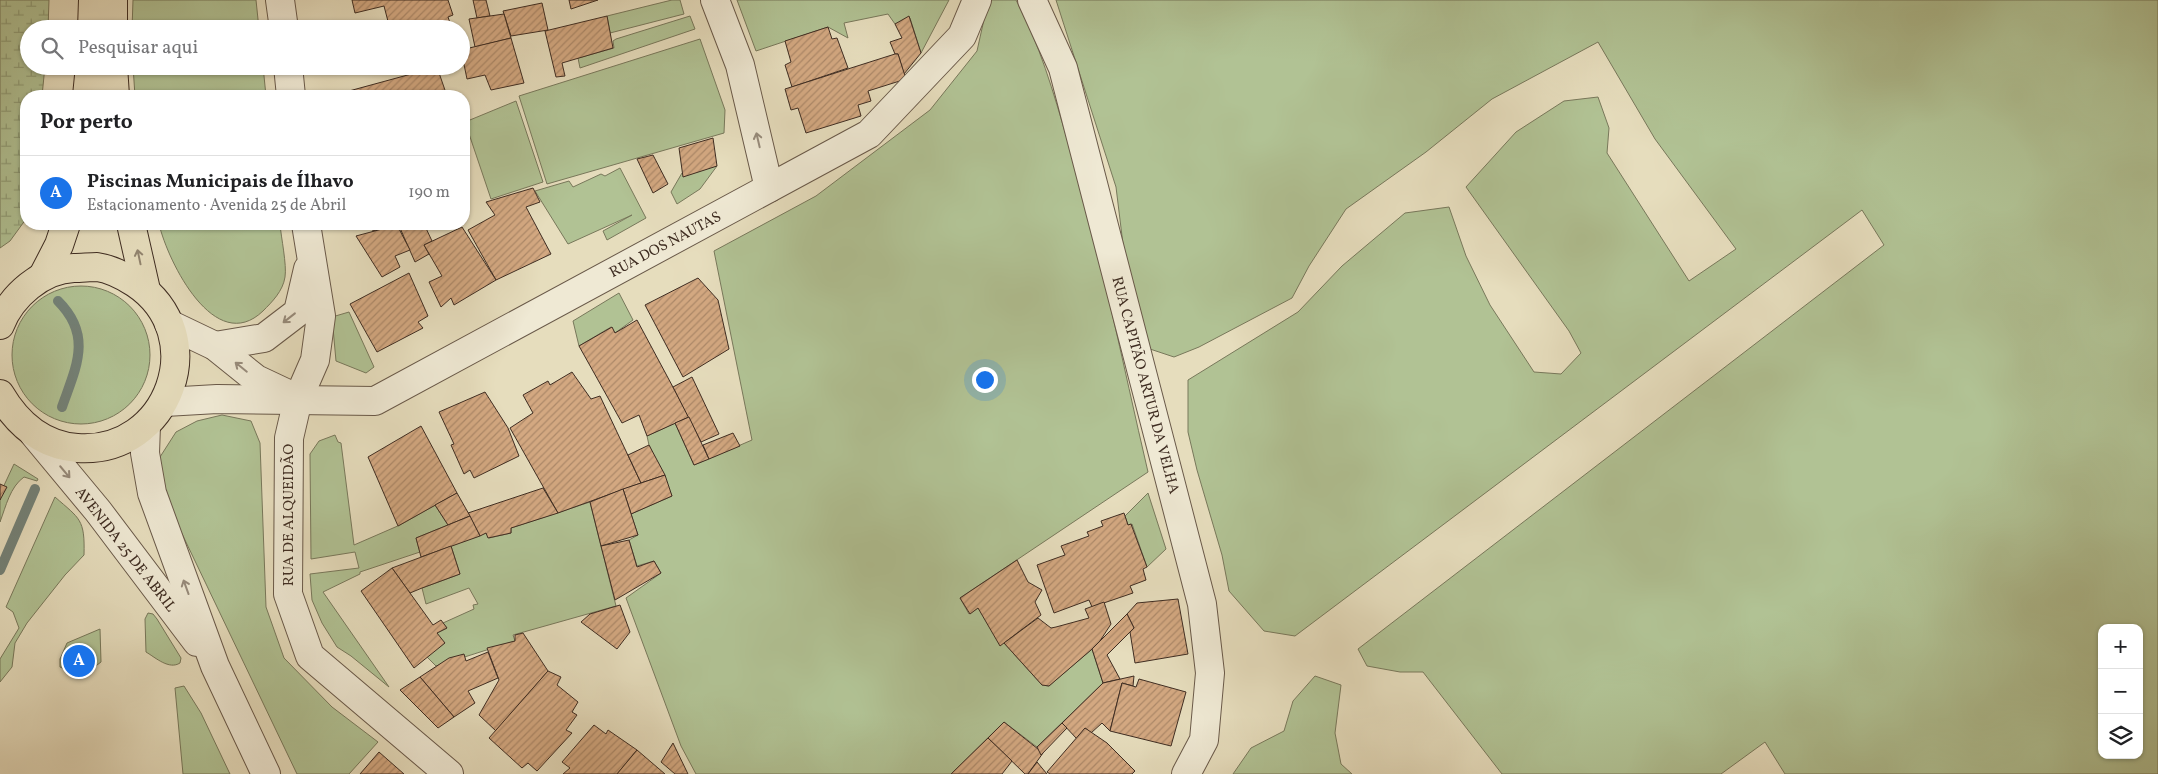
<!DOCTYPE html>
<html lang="pt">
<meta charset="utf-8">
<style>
body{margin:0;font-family:Vollkorn,serif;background:#f6f6f6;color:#202124}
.controls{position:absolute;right:15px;bottom:15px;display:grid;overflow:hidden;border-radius:10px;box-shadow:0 1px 4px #0004}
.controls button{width:45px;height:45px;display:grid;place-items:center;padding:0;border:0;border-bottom:1px solid #e0e0e0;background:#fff;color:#202124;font:25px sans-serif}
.you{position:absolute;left:984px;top:379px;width:18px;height:18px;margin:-12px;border:4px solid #fff;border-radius:50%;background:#1a73e8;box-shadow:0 0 0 8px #1a73e833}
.badge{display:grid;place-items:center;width:32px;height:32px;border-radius:50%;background:#1a73e8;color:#fff;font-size:16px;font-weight:700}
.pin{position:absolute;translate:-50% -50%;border:2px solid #fff;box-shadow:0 1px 5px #0006}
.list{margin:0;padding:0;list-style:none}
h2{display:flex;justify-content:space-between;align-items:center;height:65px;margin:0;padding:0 20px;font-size:21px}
h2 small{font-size:16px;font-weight:400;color:#757577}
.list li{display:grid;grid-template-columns:32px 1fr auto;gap:15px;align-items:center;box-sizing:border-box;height:75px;padding:0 20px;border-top:1px solid #e0e0e0}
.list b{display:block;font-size:19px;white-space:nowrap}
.list p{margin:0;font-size:16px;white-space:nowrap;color:#757577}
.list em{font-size:16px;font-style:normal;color:#757577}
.icon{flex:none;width:28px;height:28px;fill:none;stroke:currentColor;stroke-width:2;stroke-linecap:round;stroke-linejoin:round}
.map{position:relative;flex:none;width:2158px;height:774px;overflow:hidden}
.search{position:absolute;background:#fff;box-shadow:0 1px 4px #0004;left:20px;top:20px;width:450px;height:55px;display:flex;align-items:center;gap:12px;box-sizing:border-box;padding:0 18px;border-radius:28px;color:#757577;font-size:19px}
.panel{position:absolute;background:#fff;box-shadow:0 1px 4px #0004;left:20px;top:90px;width:450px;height:140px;border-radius:20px}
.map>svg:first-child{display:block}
.grass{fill:#b1c294;stroke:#78785b;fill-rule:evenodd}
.wetland{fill:url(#wetland-marsh);stroke:#78785b}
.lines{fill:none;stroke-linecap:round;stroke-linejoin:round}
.stream{stroke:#738279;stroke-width:10}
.building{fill:url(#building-hatch);stroke:#3f2d22}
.minor-casing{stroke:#695949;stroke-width:30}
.major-casing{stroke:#3f2d22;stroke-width:30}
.minor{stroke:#efe9d4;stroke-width:28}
.major{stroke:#e6ddbd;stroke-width:28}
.oneway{stroke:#978b7b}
.oneway2{stroke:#928570}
.labels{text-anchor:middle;stroke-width:4.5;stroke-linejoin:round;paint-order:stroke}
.street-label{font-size:15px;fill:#3f2d22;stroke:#efe9d4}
</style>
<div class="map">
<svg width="2158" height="774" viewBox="0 0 2158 774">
<defs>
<pattern id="wetland-marsh" width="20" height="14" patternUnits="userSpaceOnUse" patternTransform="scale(1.25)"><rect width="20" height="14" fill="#b1c294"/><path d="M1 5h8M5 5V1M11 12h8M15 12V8" fill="none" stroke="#919e78"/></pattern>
<pattern id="building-hatch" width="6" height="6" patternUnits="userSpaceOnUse" patternTransform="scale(1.25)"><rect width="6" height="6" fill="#d3a881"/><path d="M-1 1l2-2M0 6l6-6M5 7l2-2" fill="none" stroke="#ad8969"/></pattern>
</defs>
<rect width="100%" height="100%" fill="#e6ddbd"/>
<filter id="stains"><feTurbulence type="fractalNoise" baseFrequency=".004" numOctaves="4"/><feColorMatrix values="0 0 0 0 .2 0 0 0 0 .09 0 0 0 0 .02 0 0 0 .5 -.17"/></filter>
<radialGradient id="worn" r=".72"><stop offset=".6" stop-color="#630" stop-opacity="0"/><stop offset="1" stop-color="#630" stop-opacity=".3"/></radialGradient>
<g class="grass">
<path d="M133,0H256L259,29H132Z"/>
<path d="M672,0H680L684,14L610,33L607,16Z"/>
<path d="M737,0H949L921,53L910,18L895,24L888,14L844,23L848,38L828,27L756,51Z"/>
<path d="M991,0H1016C1039,42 1054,94 1067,139C1100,248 1122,361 1148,472L960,598L969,614L978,608L1004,643L1042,685L1049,686L1092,649L1103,683L1037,747L1004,722L951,774H696L681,746L626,598L661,573L654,561L637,566L629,540L638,535L631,514L672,496L649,445L647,436L675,423L694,465L752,440L714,251L816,196L930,110L977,51L987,6Z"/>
<path d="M1056,0H2158V774H1785L1765,742L1721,774H1502L1423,672H1400L1367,666L1358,649L1884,245L1862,210L1295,636L1264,631L1229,591L1222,555L1197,470L1188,432V380L1298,312L1342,266L1405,213L1449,207L1466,256L1490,305L1534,372L1561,374L1581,353L1569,331L1466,187L1516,132L1564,101L1598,97L1609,128L1607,153L1689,281L1736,249L1655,139L1598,42L1492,99L1426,152L1346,209L1309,266L1292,298L1199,347L1174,357L1144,347L1128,285L1116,187ZM2102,628H2139V755H2102Z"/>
<path d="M690,16L695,29L580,68L578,58L614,48L613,41L616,39Z"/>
<path d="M700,39L725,110L724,133L547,184L519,96Z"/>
<path d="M133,66H263L266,96H135Z"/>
<path d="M516,101L543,182L491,199L465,122Z"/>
<path d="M717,166L700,189L677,204L671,192L682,173Z"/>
<path d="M620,168L646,218L607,240L603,231L632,215L568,244L535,191L569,181L573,187L601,174L605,176Z"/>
<path d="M159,224H280C281,237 287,265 285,277C283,291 272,302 263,311C215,357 168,262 159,224Z"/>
<circle cx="81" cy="355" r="69"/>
<path d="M619,293L633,320L615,333L611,327L579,346L573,321Z"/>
<path d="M349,312L374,367L366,373L336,361L332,317Z"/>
<path d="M222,415L251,421L260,443L266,607L284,658L332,707L378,742L349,774H297L173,515L160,477V457L176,432L197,421Z"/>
<path d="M335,435L338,442L341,443L354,545L400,525L435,505L448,525L416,538L420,552L360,572V574L323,592L389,687L351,656L337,647L322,623L312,600L310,574L359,568L355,552L311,559L310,454L319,441Z"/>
<path d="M14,464L38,479L37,481L24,477C10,487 6,506 0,522V494Z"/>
<path d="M1148,493L1166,549L1147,567L1132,524L1128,525L1125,516Z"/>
<path d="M55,497C80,519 85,519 84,555L65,575L27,623L15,643L12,667L0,682V659L19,628L13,612L6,607Z"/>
<path d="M590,502L616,606L513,635L515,641L436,666L427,657L437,633L447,628L443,623L474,609L473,605L478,604L469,588L426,604L422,588L460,574L451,546L486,533L489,538L511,533V528Z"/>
<path d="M148,613L153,614L157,619L181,658L180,663C169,670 156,658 146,652L145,619Z"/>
<path d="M100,629L101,662L81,677L60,667V659L67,643Z"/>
<path d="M1315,676L1341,685L1335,733L1341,764L1352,774H1233L1251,748L1284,731L1293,701Z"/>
<path d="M184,686L201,713L230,774H183L175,688Z"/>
</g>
<path class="wetland" d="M0,0H49L48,29H29V66H45L42,96H26V219L10,241L0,248Z"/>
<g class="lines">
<g class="stream">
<path d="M58,301C93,336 76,367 62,407"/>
<path d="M0,570L35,489"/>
</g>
</g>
<g class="building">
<path d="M352,0H448L453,15L448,17L452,29H390L384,6L355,13Z"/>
<path d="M473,0H486L490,16L477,18Z"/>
<path d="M569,0H598L571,9Z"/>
<path d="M542,3L548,30L511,36L503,11Z"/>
<path d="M504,14L511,38L475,47L469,19Z"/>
<path d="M607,16L613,48L562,63L565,76L556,77L545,31Z"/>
<path d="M909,16L921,53L904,74L898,54H895L890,42L902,38L895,24Z"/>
<path d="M828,27L832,39L837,38L848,68L792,87L785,65L791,62L785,41Z"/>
<path d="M511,38L524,83L491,90L485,75L467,79L461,50Z"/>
<path d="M895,54H898L906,79L868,91L871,101L858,105L861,116L806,133L798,108L791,110L785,89Z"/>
<path d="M437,67L447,96H350L349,91Z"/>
<path d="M713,138L717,166L683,177L679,148Z"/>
<path d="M653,155L668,184L653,193L637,159Z"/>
<path d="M533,188L540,202L526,207L551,254L496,280L468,230L495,215L486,202Z"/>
<path d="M372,224H400L373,231Z"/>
<path d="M417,224H424L432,241L424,245L429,254L415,262L400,228Z"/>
<path d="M397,225L410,250L395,256L400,267L382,277L356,236Z"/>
<path d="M462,227L496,280L454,305L451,298L441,307L429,282L442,276L424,245Z"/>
<path d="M409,273L428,316L418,322L423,328L377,352L350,304Z"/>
<path d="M698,278L718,300L729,349L683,377L645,305Z"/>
<path d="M637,320L689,417L647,436L639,415L622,423L579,346L612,327L615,333Z"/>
<path d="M572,372L591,399L600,396L641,483L558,513L510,428L533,413L523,395L548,381L550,385Z"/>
<path d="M692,377L719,434L701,442L673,387Z"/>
<path d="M485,392L508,428L519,456L474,478L470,470L464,474L451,445L454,444L439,412Z"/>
<path d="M689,417L709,459L694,465L675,423Z"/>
<path d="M421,426L457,493L398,526L368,457Z"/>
<path d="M733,433L740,446L709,459L703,445Z"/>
<path d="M649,445L665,475L641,483L628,455Z"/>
<path d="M665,475L672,496L631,514L623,489Z"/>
<path d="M0,484L7,487L0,500Z"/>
<path d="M543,488L558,513L511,528V533L488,538L486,533L480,536L468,513Z"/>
<path d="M623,489L638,535L601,546L590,502Z"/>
<path d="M457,493L470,516L448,525L435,505Z"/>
<path d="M1124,513L1128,525L1131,524L1147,567L1143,569L1146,580L1130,586L1133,593L1092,607L1089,600L1054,613L1037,565L1065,555L1061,546L1089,536L1087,532L1103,526L1101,521Z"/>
<path d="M470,516L480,536L421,557L416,538Z"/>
<path d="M629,540L637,567L654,561L661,573L615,600L601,546Z"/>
<path d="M451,546L460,574L422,588L410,593L392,568Z"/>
<path d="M1017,560L1028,582L1042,590L1035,602L1041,615L1000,646L978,608L970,614L960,598Z"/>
<path d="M392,568L433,625L441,620L447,628L437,633L445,643L414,668L361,591Z"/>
<path d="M1178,599L1188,654L1135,663L1130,632L1134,628L1127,614L1137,603Z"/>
<path d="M1104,602L1111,624L1098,644L1049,686L1042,685L1004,643L1038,618L1051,628L1056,627L1089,618L1085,609Z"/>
<path d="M620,605L630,632L617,649L581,622L590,614Z"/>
<path d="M1127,614L1134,628L1107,655L1120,679L1103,683L1092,649Z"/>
<path d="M523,633L548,671L496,731L479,715L499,680L487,648L515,641V635Z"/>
<path d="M488,652L498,678L468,691L475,703L454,717L420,677L449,658L464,654L466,661Z"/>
<path d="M548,671L561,677L557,685L578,702L572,712L577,715L566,730L572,733L537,771L528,763L522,768L489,738Z"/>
<path d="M1134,676L1133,686L1122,683L1110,731L1102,723L1091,733L1085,728L1077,739L1062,723L1103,683Z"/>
<path d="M420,677L454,717L438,728L400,690Z"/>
<path d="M1139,679L1186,692L1171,746L1110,731L1122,683L1136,687Z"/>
<path d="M1004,722L1043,753L1028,774H1025L988,738Z"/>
<path d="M1062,723L1067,728L1041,755L1037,747Z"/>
<path d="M594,725L606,734L608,730L637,750L617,774H563L570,768L562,762Z"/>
<path d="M1085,728L1107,743L1135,771L1132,774H1050L1047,772Z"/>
<path d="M988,738L1012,761L1002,774H951Z"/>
<path d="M673,743L688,774H675L661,762Z"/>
<path d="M637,750L665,774H617Z"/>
<path d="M379,752L404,774H360Z"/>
<path d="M1037,762L1047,774H1028Z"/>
</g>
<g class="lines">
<g class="minor-casing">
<g id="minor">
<path d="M280,0L284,29"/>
<path d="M715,0L740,65L769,188"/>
<path d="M1032,0L1063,68L1202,604L1210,673L1204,740L1186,774"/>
<path d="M288,66L291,96"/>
<path d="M306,224L321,316L315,360L298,399L289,438L288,594L310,656L449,774"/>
<path d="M169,324L215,346L256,379L290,395"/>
<path d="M215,346L264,338L298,312L308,269"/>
<path d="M165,402L217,399L375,401L869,134L962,36L977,0"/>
<path d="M146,426L145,453L152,493L215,666L266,774"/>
<path d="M34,434L98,511L197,642"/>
</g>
</g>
<g class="major-casing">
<g id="major">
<path d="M92,29L93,0"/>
<path d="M113,29V0"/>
<path d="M113,66L115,96"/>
<path d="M87,96L90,66"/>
<path d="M131,224L146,290"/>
<path d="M43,276L59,245L66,224"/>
<path d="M0,325C11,296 42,269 74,268C81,268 90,267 97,267C111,269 124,276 135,283C213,335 169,455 77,448C41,445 17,423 0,394"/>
</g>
</g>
<use href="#minor" class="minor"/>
<use href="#major" class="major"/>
</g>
<defs><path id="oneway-shaft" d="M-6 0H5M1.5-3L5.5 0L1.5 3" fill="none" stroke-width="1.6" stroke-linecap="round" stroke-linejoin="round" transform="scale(1.25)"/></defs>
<g class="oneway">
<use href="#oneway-shaft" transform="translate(758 140) rotate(-103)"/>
<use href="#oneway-shaft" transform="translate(289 318) rotate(142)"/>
<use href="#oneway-shaft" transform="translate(241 367) rotate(-141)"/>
<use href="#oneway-shaft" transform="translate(65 472) rotate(50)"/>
<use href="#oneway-shaft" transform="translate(186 587) rotate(-110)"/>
</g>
<use class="oneway2" href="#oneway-shaft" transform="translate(139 257) rotate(-102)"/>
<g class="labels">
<g class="street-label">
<text transform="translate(665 244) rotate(-28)" y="5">RUA DOS NAUTAS</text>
<text transform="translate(1146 385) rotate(75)" y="5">RUA CAPITÃO ARTUR DA VELHA</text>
<text transform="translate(288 515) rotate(-90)" y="5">RUA DE ALQUEIDÃO</text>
<text transform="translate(126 549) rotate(52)" y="5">AVENIDA 25 DE ABRIL</text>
</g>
</g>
<rect width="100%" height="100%" filter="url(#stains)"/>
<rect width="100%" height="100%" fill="url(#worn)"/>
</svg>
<div class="controls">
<button>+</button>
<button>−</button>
<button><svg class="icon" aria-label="layers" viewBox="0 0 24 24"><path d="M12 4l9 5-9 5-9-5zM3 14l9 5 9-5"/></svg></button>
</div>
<div class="you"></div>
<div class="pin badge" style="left:79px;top:661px">A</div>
<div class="search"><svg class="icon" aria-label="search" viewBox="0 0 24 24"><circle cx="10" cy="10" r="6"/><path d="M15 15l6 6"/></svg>Pesquisar aqui</div>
<section class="panel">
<h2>Por perto<small></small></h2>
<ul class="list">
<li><span class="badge">A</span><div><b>Piscinas Municipais de Ílhavo</b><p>Estacionamento · Avenida 25 de Abril</p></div><em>190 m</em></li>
</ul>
</section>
</div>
